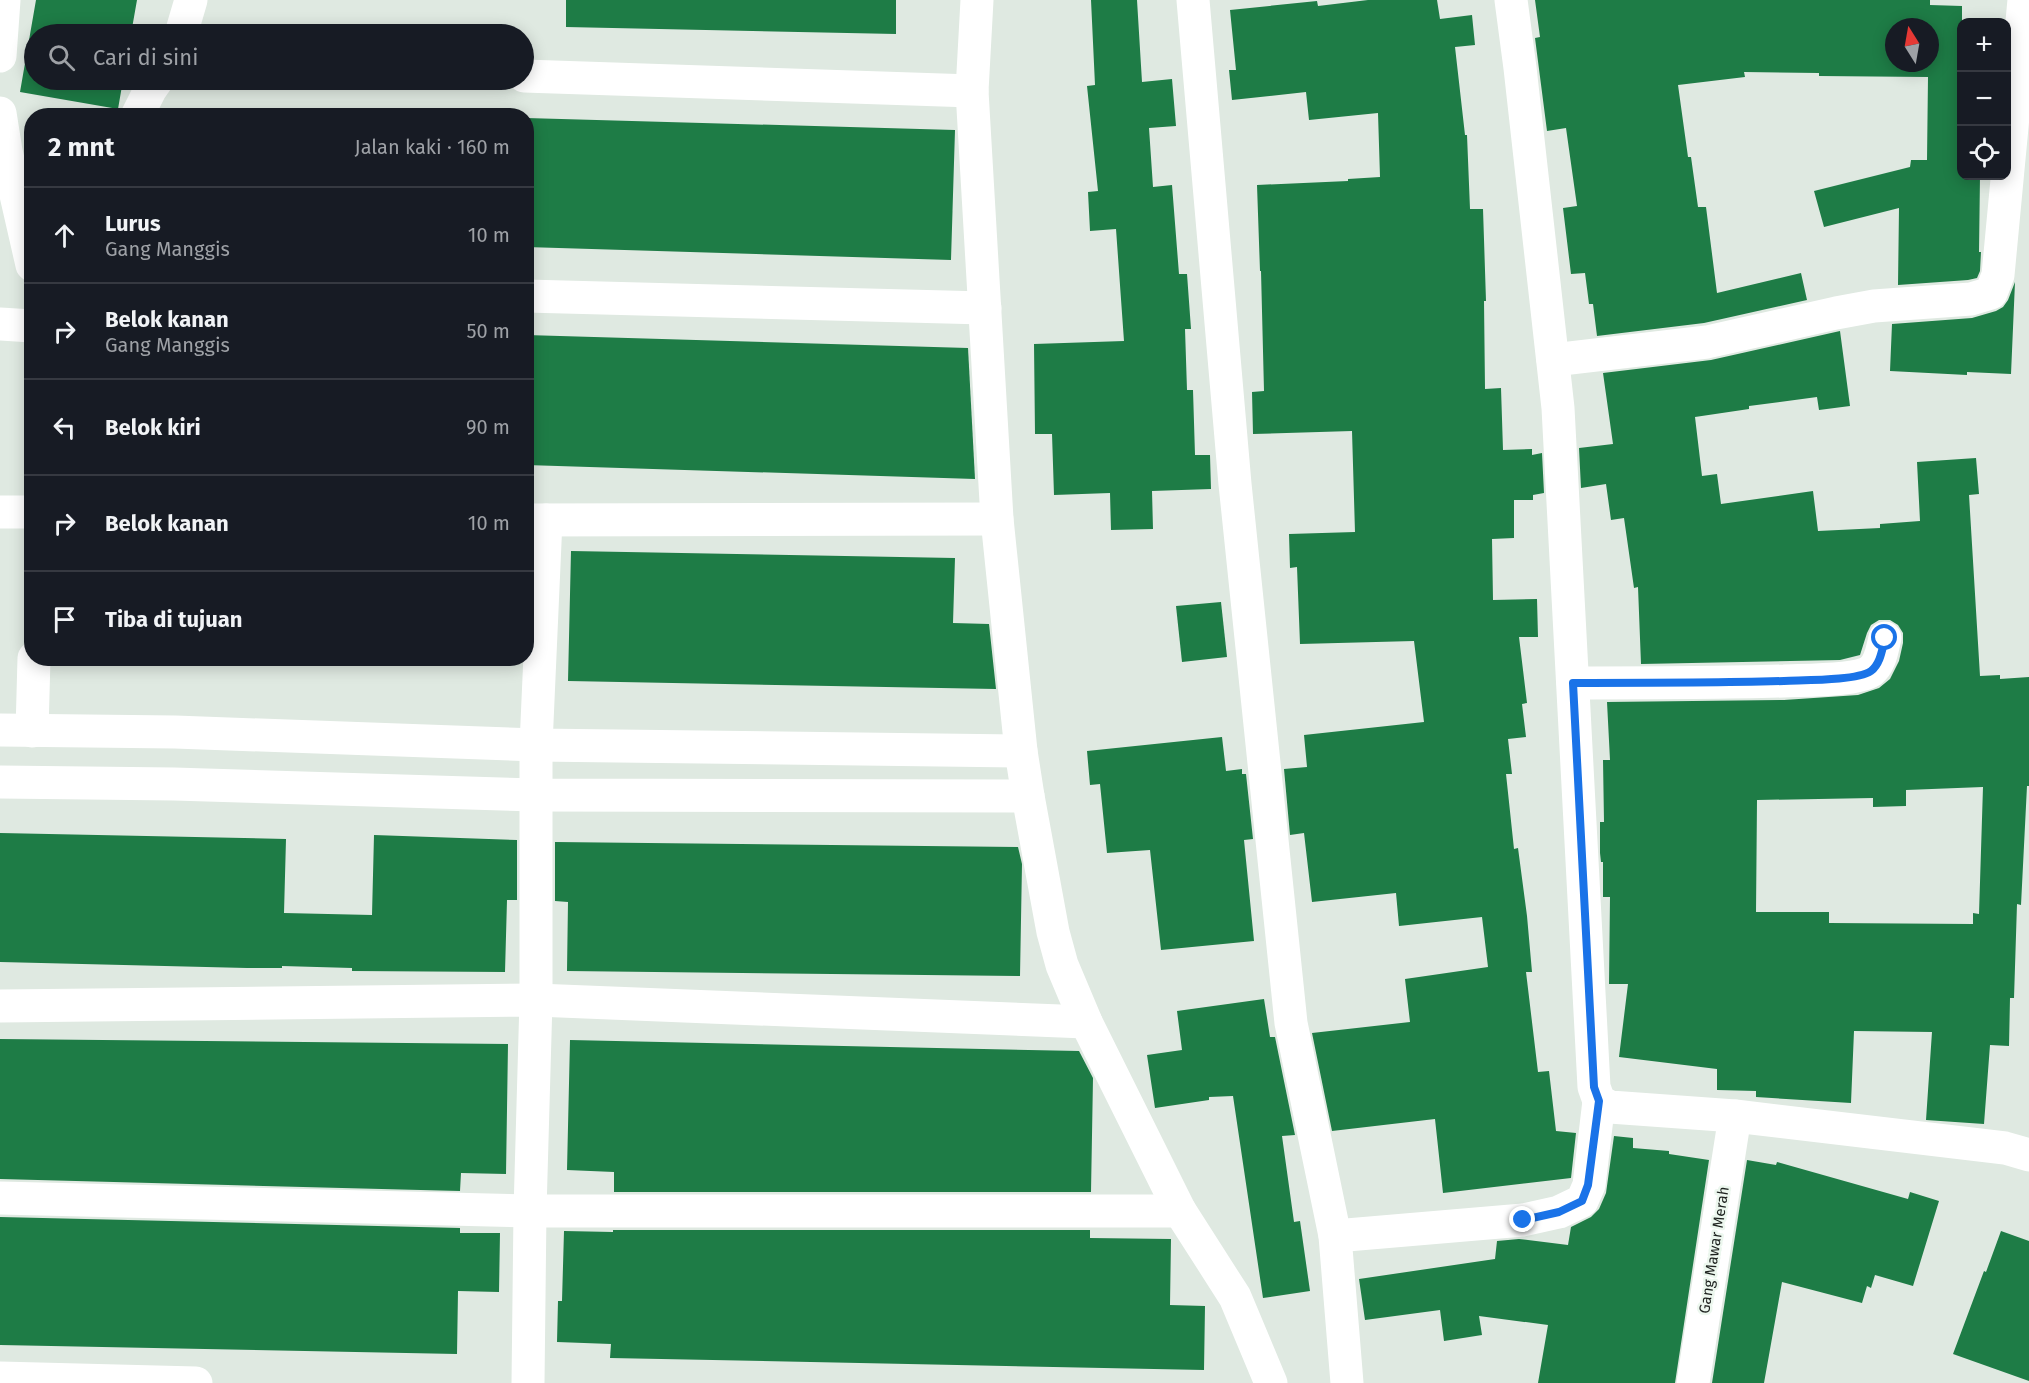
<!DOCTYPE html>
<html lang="id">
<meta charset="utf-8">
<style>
body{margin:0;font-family:"Fira Sans",sans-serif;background:#20242c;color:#f1f3f6}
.controls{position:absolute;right:18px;top:18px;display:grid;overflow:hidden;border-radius:12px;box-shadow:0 3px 15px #0003}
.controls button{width:54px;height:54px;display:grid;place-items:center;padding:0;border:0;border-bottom:2px solid #363941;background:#171b24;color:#f1f3f6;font:30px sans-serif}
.compass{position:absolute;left:1885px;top:18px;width:54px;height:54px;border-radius:50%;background:#171b24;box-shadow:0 3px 15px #0003;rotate:349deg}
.stop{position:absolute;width:18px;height:18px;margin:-14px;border:4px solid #1a73e8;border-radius:50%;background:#fff}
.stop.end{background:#1a73e8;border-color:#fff;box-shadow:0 2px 6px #0008}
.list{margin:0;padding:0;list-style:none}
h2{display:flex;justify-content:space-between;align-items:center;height:78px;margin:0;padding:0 24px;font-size:26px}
h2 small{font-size:20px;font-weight:400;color:#9ea1a6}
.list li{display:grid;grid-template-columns:39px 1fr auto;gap:18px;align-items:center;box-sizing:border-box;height:96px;padding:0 24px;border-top:2px solid #363941}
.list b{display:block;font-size:22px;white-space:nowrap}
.list p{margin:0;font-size:20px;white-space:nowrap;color:#9ea1a6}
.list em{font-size:20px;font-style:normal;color:#9ea1a6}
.icon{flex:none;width:33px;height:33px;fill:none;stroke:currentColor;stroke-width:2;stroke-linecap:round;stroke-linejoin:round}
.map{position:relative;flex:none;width:2029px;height:1383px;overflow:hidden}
.search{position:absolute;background:#171b24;box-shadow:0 3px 15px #0003;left:24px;top:24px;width:510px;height:66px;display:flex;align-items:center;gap:15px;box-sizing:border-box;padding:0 21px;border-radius:33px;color:#9ea1a6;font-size:22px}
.panel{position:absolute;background:#171b24;box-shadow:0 3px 15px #0003;left:24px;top:108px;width:510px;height:558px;border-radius:24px}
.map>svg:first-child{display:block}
.building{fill:#1e7c46;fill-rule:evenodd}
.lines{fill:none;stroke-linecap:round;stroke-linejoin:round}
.minor{stroke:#fff;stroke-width:33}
.route{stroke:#1a73e8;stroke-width:8}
.labels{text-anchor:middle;stroke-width:5;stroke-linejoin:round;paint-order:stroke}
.street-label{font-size:15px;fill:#1d211e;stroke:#ecf7ee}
</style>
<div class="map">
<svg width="2029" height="1383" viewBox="0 0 2029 1383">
<rect width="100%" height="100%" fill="#dfe9e1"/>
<g class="building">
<path d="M36,0H137L131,34H34V80H123L118,109L20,92Z"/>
<path d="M566,0H896V34L566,27Z"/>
<path d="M1091,0H1137L1142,82L1172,79L1176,126L1149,128L1153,187L1172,185L1179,274H1187L1191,329H1185L1187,390H1193L1195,455H1210L1211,489L1152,491L1153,529L1111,530L1110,493L1054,495L1052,434H1035L1034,344L1124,341L1116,229L1090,231L1088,192L1098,191L1087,86L1095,85Z"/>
<path d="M1368,0H1437L1440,19L1472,15L1475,45L1455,47L1465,135H1467L1470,209H1483L1486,301H1484L1485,389L1501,388L1503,450L1532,449V455L1542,453L1544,493L1533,495V500H1514V538L1492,539L1493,600L1537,599L1538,637H1519L1527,703L1522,704L1526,737L1508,739L1512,774H1506L1514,849L1518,848L1527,916L1532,972H1526L1538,1072L1549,1071L1556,1131L1576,1133L1571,1178L1443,1193L1435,1119L1332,1131L1312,1033L1410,1022L1405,979L1488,967L1482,917L1399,926L1396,893L1312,902L1304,833L1290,835L1284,769L1307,767L1304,735L1424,722L1414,641L1300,644L1297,567L1290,568L1289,534L1355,532L1352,431L1253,434L1252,392L1264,391L1261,271H1260L1257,185L1348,181V179L1380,177L1378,113L1309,120L1306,92L1232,100L1229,70H1236L1230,10L1317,1L1318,6Z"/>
<path d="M1535,0H1930V5L1962,6V176H1980L1979,252H1981L1980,271L1977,278L1968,280L1898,285L1899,208L1824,227L1814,191L1910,167L1911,160H1927L1928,77L1819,76V73L1744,72L1745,77L1678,85L1688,157H1691L1698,207H1706L1717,293L1801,273L1807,300L1704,323L1597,336L1593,304H1589L1585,273L1571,274L1563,208L1577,206L1566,128L1547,131L1535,38L1540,37ZM1894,27H1930V63H1894Z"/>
<path d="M526,118L955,130L951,260L526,247Z"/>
<path d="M2015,282L2011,374L1967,372V375L1890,371L1892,324L1972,318L1996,311L2003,307L2008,300Z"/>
<path d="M1840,331L1850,406L1819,410L1817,397L1749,406V409L1695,417L1702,476L1717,474L1721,504L1813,491L1818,531L1880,528V524L1920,521L1917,462L1976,458L1979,494L1969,495L1980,676L2000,675V679L2029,677V786H2027L2021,905L2017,904L2014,998H2010L2009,1046L1990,1045L1984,1124L1926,1120L1932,1032L1854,1031L1851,1103L1756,1097V1091L1717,1090V1069L1619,1057L1628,984H1609L1610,897H1603V862H1601L1600,853V822H1604L1603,760H1610L1607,702L1784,700L1858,695L1879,688L1890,679L1899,661L1903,643V633L1898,625L1890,620H1879L1871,625L1867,633L1860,655L1840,660L1641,664L1638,587L1634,588L1624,518L1611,520L1606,484L1581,488L1579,448L1613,444L1603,373L1711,360ZM1983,787L1979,914L1973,913V924L1829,923V912H1756L1757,800L1873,798V807L1906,806V790Z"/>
<path d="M526,335L968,348L975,479L526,465Z"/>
<path d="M571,551L955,558L953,623L989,624L996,689L568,681Z"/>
<path d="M1221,602L1227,657L1182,662L1176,606Z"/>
<path d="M1222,737L1226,771L1242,769V774H1246L1253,839L1244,840L1254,941L1161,950L1150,850L1107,853L1100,784L1090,785L1087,751Z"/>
<path d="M0,833L286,839L284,913L372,915L374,835L517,840V900H507L505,972L352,971V968L282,966V968H247L0,962Z"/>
<path d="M555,842L1018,847L1022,864L1020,976L567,971L568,902L555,901Z"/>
<path d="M1264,999L1270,1037H1275L1295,1135L1282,1136L1294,1222L1300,1221L1310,1291L1263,1298L1233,1096L1209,1097V1100L1155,1108L1147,1055L1182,1050L1177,1011Z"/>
<path d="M0,1039L508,1044L506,1174L461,1173L460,1191L0,1179Z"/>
<path d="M570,1040L1079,1051L1093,1078L1091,1192H614V1172L567,1170Z"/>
<path d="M1614,1136L1633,1138V1148L1669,1151V1154L1709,1160L1675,1383H1538L1548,1325L1479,1316L1482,1335L1444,1341L1440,1310L1365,1320L1359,1279L1495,1259L1497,1241L1519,1239L1568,1245L1571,1227L1591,1217L1599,1209L1606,1193Z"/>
<path d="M1747,1160L1776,1165L1777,1162L1908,1199L1910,1192L1939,1201L1913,1286L1875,1275L1871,1288L1867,1286L1862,1303L1782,1282L1764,1383H1712Z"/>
<path d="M0,1217L460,1228V1233H500L499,1292L458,1291L457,1354L0,1345Z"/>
<path d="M613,1230H1090V1238L1171,1239L1170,1305L1205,1306L1204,1370L610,1358L611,1344L557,1342L558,1301H562L564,1231L613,1232Z"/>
<path d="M2001,1231L2029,1241V1381L1953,1354L1984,1271L1986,1272Z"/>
</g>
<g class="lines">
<g class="minor">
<path d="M977,0L972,91L997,519L1021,751L1028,796L1053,932L1062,965L1086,1022L1180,1211L1235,1297L1271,1383"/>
<path d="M1193,0L1235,484L1291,1023L1335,1236L1347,1383"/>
<path d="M1511,0L1520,68L1558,408L1594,1087L1599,1101L1610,1107L1735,1116L2005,1148L2029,1155"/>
<path d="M181,34L191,0"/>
<path d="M0,56L4,0"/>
<path d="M524,76L972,91"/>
<path d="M0,113L6,151L32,265"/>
<path d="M137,116L150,90L157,80"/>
<path d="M526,296L985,308"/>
<path d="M0,324L32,326"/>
<path d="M1553,360L1707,342L1836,313L1874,306L1971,299L1991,293L1998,275L2024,0"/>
<path d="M0,512H32"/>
<path d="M526,520L997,519"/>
<path d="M1573,683C1643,683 1714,683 1784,681C1803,680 1856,681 1871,671C1881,663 1882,649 1885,638"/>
<path d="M0,730L175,732L536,745L1021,751"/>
<path d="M32,731L34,658"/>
<path d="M0,782L174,784L536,795L1028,796"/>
<path d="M0,1006L536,1000L1086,1022"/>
<path d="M0,1198L530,1211H1180"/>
<path d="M1335,1236L1523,1220L1559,1212L1582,1201L1589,1185L1599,1101"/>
<path d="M0,1378L196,1383"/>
<path d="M528,1383L530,1211L536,1000V745L546,520"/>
<path d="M1693,1383L1735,1116"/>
</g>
</g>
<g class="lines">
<path class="route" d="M1523,1220L1559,1212L1582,1201L1588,1185L1599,1101L1594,1087L1573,683C1643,683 1714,683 1784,681C1804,680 1856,681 1871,671C1881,663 1882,649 1885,638"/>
</g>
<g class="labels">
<g class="street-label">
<text transform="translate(1714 1250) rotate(-81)" y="5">Gang Mawar Merah</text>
</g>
</g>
</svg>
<div class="controls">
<button>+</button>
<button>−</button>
<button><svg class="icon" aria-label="locate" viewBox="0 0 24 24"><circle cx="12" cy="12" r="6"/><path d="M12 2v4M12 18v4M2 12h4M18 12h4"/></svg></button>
</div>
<svg class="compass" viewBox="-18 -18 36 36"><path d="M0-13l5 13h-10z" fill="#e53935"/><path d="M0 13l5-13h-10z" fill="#9ea1a6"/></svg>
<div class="stop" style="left:1885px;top:638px"></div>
<div class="stop end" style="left:1523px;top:1220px"></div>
<div class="search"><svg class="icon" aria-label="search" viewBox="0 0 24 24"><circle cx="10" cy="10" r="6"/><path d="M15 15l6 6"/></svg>Cari di sini</div>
<section class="panel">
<h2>2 mnt<small>Jalan kaki · 160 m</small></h2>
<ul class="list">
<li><svg class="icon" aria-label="ahead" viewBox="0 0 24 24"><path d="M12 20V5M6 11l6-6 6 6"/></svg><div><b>Lurus</b><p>Gang Manggis</p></div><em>10 m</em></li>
<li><svg class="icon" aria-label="right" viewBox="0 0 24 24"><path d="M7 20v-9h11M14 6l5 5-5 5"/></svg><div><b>Belok kanan</b><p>Gang Manggis</p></div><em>50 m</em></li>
<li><svg class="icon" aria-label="left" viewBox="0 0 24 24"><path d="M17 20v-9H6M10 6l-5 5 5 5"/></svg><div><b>Belok kiri</b></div><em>90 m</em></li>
<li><svg class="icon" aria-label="right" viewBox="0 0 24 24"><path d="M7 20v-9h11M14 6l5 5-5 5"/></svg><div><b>Belok kanan</b></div><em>10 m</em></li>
<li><svg class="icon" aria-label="arrive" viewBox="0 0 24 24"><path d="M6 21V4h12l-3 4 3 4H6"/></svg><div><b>Tiba di tujuan</b></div></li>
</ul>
</section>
</div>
